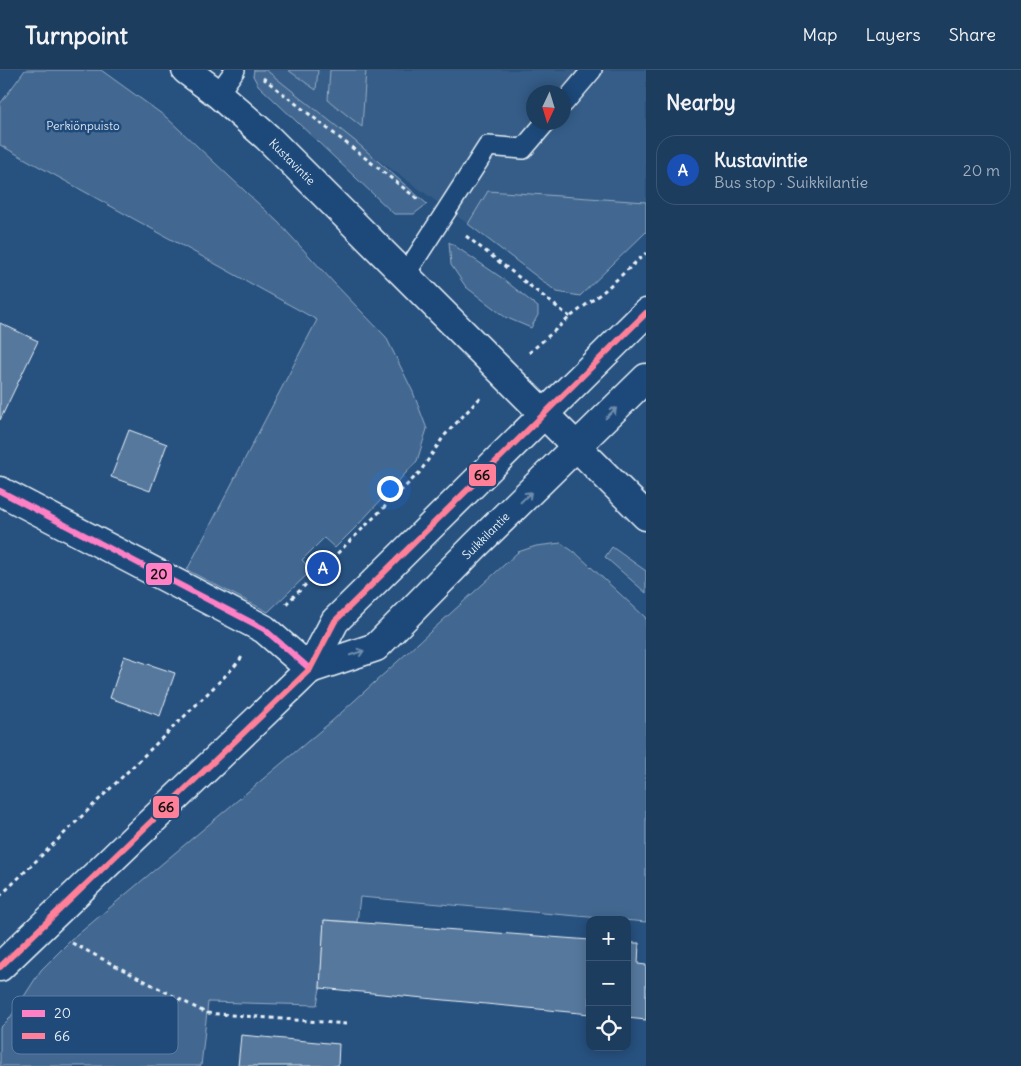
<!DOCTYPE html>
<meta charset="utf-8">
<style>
body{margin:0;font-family:Delius,sans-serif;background:#254465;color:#f1f3f6}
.controls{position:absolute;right:15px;bottom:15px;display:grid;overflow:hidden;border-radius:10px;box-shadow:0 2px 12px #0003}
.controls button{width:45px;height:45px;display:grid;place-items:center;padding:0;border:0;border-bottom:1px solid #3b5674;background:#1d3d5f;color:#f1f3f6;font:25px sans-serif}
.compass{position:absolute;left:526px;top:15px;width:45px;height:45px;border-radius:50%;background:#1d3d5f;box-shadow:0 2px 12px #0003;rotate:184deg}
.you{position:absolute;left:389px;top:418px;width:18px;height:18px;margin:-12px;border:4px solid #fff;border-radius:50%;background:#1a73e8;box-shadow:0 0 0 8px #1a73e833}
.badge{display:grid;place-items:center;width:32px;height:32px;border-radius:50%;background:#e797bd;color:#fff;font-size:16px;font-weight:700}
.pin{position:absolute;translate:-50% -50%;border:2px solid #fff;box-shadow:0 1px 5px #0006}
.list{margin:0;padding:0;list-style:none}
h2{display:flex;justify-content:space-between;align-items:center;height:65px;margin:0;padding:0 20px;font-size:21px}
h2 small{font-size:16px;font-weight:400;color:#a0aebd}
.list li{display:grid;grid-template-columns:32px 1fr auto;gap:15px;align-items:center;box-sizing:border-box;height:70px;margin:0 10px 10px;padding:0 10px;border:1px solid #3b5674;border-radius:20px}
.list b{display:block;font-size:19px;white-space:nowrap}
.list p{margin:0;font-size:16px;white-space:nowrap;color:#a0aebd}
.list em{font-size:16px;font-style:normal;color:#a0aebd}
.icon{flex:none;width:28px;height:28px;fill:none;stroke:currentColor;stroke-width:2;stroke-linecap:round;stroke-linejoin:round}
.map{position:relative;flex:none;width:646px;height:996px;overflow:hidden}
header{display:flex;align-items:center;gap:30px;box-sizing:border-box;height:70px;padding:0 25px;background:#1d3d5f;border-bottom:1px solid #3b5674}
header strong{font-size:24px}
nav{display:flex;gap:28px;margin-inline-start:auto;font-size:18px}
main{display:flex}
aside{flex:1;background:#1d3d5f}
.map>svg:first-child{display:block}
.built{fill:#355d88;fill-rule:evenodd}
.green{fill:#436891;stroke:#96acc4}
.building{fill:#57789d;stroke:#e8f1f8}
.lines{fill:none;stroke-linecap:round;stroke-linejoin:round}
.lane-casing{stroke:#e8f1f8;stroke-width:22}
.street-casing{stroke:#e8f1f8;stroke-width:31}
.secondary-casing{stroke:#e8f1f8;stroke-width:31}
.path{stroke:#e8f1f8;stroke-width:3;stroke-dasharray:4 4;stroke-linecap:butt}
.lane{stroke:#1f4a7a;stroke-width:19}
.street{stroke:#1f4a7a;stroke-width:28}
.secondary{stroke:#1f4a7a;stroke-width:28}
.bus-1-casing{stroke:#1f4a7a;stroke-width:10}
.bus-2-casing{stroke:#1f4a7a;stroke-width:10}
.bus-1{stroke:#ff80c5;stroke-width:6}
.bus-2{stroke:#ff8098;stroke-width:6}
.oneway{stroke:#6f8dac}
.labels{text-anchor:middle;stroke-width:5;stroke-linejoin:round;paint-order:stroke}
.park-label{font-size:12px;fill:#d8e3ee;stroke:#1f4a7a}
.street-label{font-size:12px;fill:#e8f1f8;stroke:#1f4a7a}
.key{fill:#1f4a7a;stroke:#5b7ca0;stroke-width:1}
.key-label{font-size:14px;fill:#e8f1f8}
.line-badge{stroke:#1f4a7a;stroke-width:2}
.pale-badge-label{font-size:14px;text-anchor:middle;font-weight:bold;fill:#111}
</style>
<header>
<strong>Turnpoint</strong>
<nav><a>Map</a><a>Layers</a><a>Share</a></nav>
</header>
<main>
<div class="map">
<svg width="646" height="996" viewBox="0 0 646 996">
<rect width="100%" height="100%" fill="#27517f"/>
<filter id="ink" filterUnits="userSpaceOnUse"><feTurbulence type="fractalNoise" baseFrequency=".02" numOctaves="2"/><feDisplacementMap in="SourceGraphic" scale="10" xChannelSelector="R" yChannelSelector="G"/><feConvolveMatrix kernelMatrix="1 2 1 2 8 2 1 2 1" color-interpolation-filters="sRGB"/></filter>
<g filter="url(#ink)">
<path class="built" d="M253,0H646V154H468ZM534,22H564V52H534Z"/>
<g class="green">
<path d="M25,0H101L166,47L278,152L335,214L386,267L413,322L427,359L417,391L357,456L335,478L324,468L302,490L312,500L268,542L187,500L317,250L0,75V34Z"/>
<path d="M254,0H266L355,71L427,134L414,144H394L258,15L253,6Z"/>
<path d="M288,0H318L316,20Z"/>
<path d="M330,0H366L362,57L328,30Z"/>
<path d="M488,121L646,132V162L580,226L557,222L468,154Z"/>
<path d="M449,172L502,208L538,237V245L531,258L505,247L466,217L451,195Z"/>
<path d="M561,473L577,484L646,548V852L360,827L357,852L324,850L320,918L317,935L208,932L201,996H0V958L10,948L41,900L70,871L332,651L505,494L518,482L536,476Z"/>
<path d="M612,477L646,501V523L605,487Z"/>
</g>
<g class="building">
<path d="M0,253L38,271L0,350Z"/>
<path d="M129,360L167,374L150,421L111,407Z"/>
<path d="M124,586L175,603L160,646L110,628Z"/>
<path d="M324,850L590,870V944L320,918Z"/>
<path d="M627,873H639L638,894L646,895V950L627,948Z"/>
<path d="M241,965L339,974L338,996H238Z"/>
</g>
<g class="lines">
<g class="lane-casing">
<g id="lane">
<path d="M218,24L235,0"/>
<path d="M564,33L592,0"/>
<path d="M405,205L488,76L523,79L546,52"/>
</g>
</g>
<g class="street-casing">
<g id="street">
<path d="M186,0L218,24L267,67L646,446"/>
<path d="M0,421L264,559L310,599"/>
</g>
</g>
<g class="secondary-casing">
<g id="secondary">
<path d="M310,599L376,577L475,476L646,308"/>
<path d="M0,897L310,599L335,551L646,243"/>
</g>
</g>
<g class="path">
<path d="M263,8L419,130"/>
<path d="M466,166L570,247"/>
<path d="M529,283L570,247L603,222L646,183"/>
<path d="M286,534L420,402L444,366L480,328"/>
<path d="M0,826L197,634L233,598L242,587"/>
<path d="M72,873L206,943L347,954"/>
</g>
<use href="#lane" class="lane"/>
<use href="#street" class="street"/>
<use href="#secondary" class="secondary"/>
<g class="bus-1-casing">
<path id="bus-1" d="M0,421L264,559L310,599"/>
</g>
<g class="bus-2-casing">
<path id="bus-2" d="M0,897L310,599L335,551L646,243"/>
</g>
<use href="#bus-1" class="bus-1"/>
<use href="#bus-2" class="bus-2"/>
</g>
<defs><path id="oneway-shaft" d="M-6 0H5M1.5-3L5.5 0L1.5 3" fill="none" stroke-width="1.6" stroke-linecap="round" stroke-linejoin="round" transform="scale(1.25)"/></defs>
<g class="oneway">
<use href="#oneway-shaft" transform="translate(611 343) rotate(-44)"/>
<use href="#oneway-shaft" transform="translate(526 427) rotate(-44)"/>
<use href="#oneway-shaft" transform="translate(357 583) rotate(-18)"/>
</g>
</g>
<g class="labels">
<g class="park-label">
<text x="83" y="60">Perkiönpuisto</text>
</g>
<g class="street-label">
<text transform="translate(292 92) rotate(45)" y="4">Kustavintie</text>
<text transform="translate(486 466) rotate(-45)" y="4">Suikkilantie</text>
</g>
</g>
<rect x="12" y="926" width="166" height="58" rx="8" class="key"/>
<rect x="22" y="940" width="23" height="7" fill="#ff80c5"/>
<rect x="22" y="963" width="23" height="6" fill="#ff8098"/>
<g class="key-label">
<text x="54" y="948">20</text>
<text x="54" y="971">66</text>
</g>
<g class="line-badge">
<rect x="468" y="393" width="29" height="24" rx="5" fill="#ff8098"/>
<rect x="145" y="492" width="28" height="24" rx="5" fill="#ff80c5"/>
<rect x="152" y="725" width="28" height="24" rx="5" fill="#ff8098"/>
</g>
<g class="pale-badge-label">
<text x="482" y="410">66</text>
<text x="159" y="509">20</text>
<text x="166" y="742">66</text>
</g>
</svg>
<div class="controls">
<button>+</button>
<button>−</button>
<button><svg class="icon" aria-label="locate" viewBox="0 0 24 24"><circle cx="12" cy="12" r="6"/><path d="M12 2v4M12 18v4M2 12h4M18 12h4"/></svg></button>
</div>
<svg class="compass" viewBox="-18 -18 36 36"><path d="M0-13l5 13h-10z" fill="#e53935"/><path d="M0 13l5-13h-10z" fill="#a0aebd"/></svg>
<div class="you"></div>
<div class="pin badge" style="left:323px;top:498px;background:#1a4fb4">A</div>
</div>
<aside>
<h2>Nearby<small></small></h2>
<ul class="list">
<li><span class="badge" style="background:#1a4fb4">A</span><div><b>Kustavintie</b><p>Bus stop · Suikkilantie</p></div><em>20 m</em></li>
</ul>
</aside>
</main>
